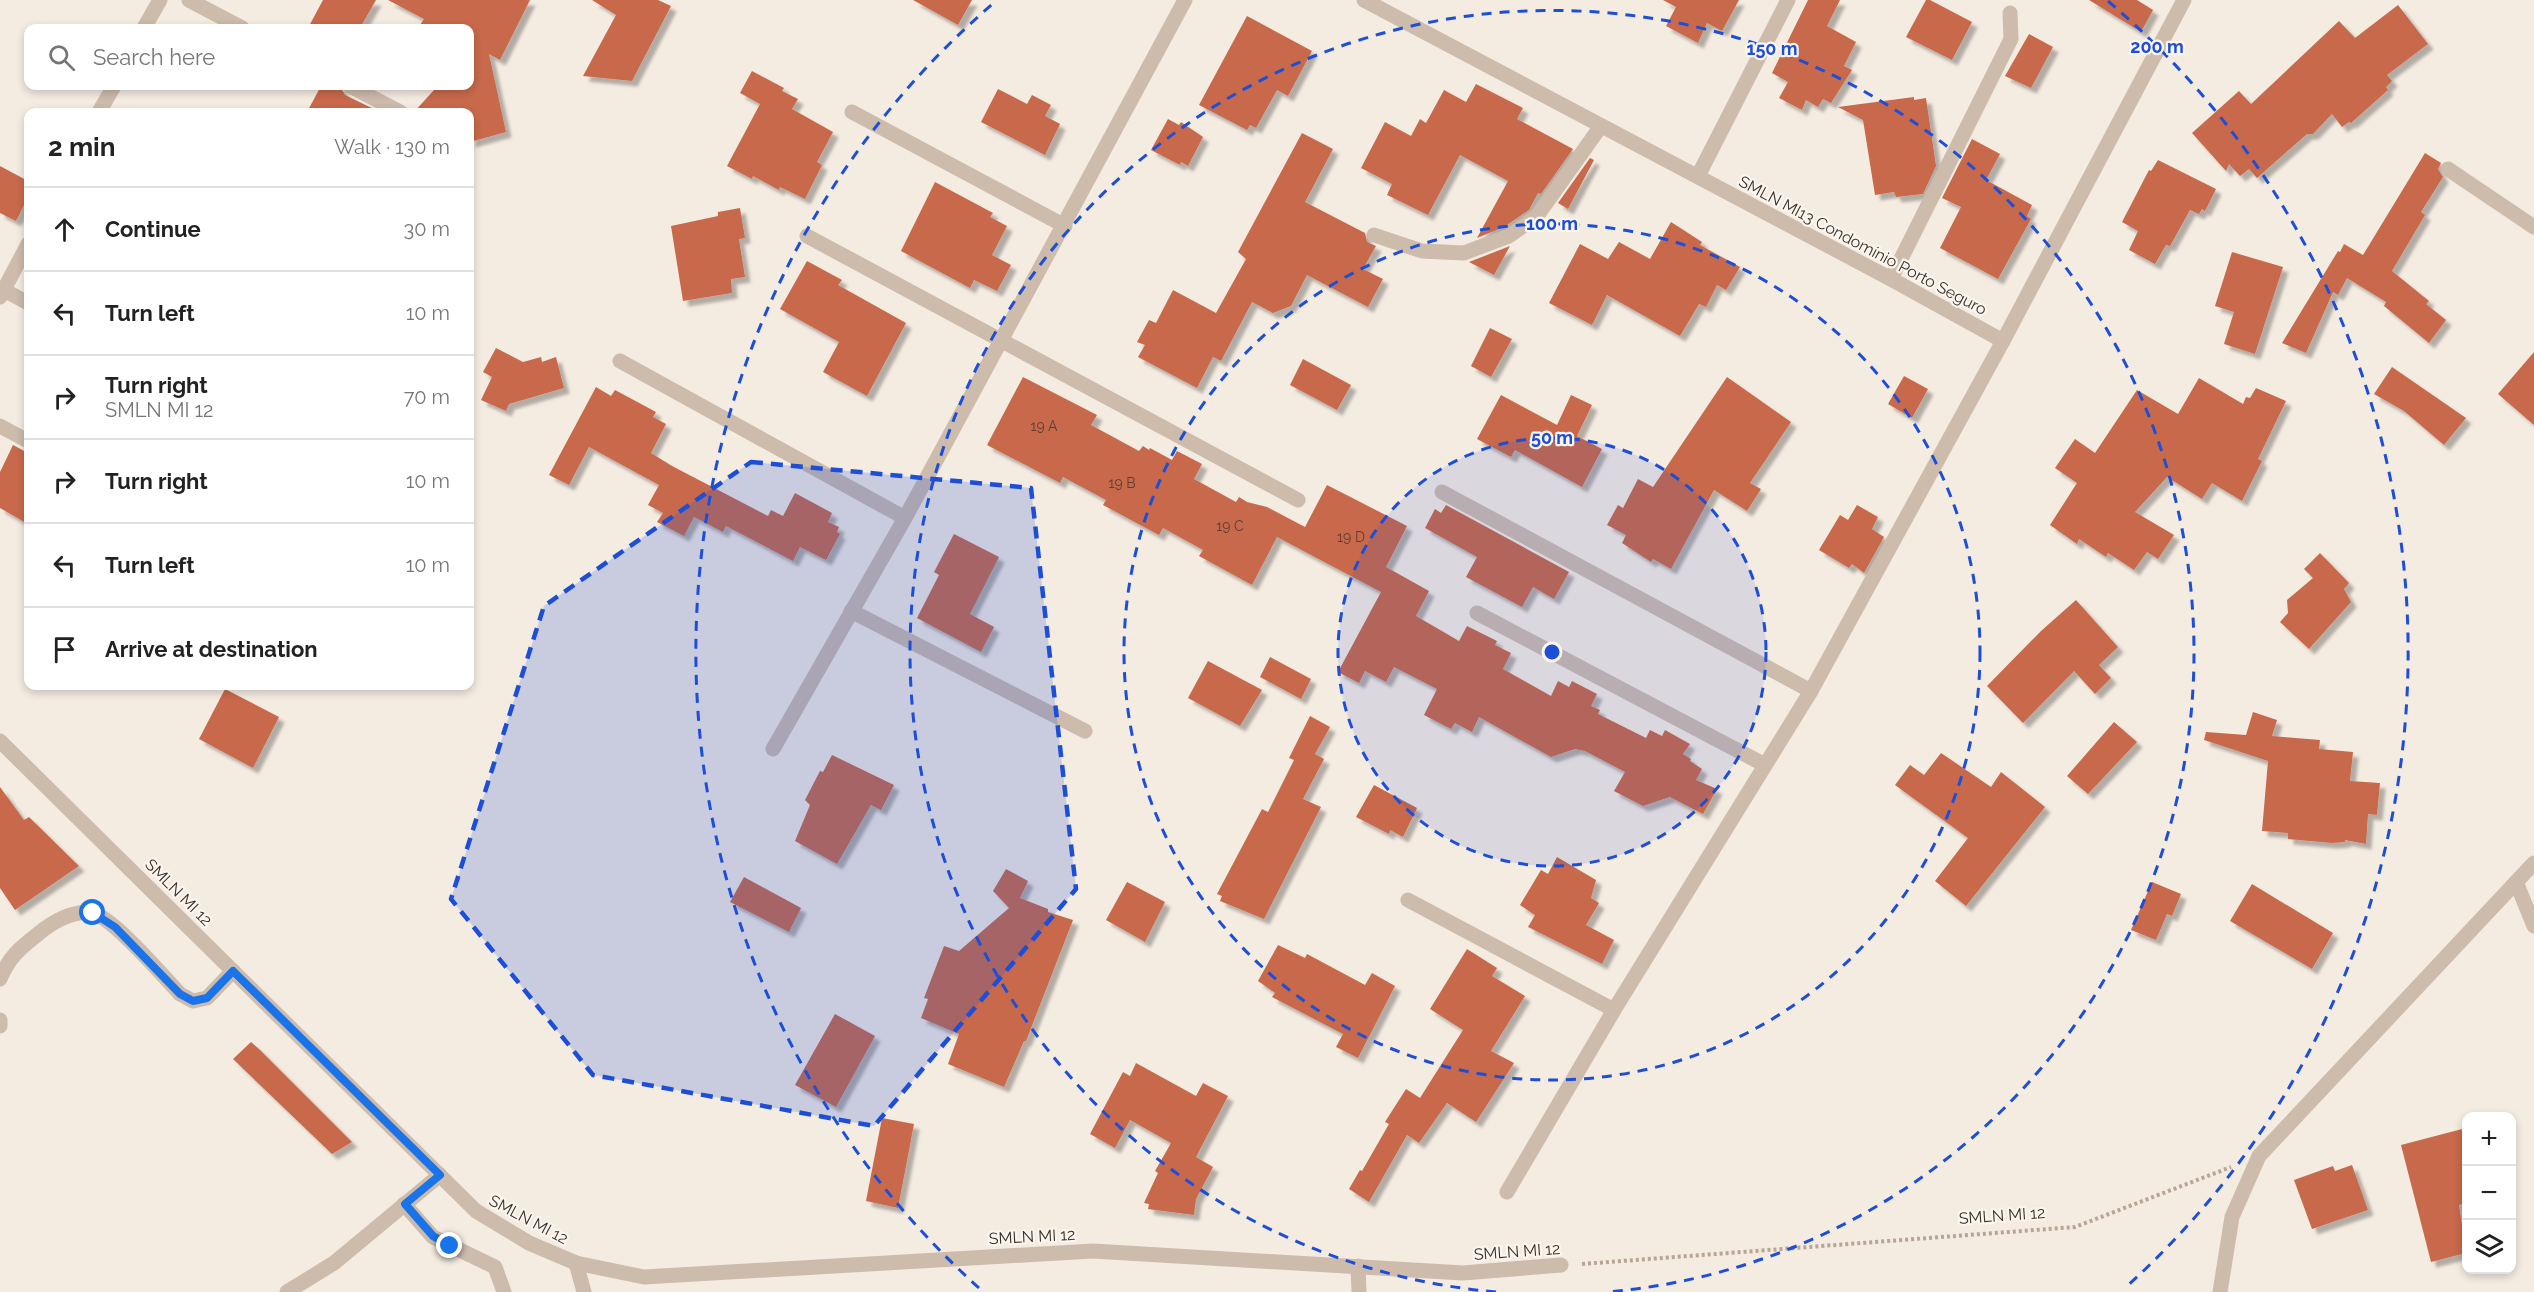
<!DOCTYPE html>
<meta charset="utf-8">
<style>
body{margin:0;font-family:Raleway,sans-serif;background:#f6f6f6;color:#222}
.controls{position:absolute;right:18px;bottom:18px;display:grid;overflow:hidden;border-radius:12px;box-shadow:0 3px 9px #0003}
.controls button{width:54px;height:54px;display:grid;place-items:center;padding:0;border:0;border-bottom:2px solid #e0e0e0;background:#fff;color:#222;font:30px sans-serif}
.stop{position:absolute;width:18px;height:18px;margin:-14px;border:4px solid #1a73e8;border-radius:50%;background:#fff}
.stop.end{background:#1a73e8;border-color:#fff;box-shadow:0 2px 6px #0008}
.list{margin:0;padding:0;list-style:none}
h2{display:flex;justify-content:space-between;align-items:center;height:78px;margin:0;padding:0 24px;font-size:26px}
h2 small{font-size:20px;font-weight:400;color:#767676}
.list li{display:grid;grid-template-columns:39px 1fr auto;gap:18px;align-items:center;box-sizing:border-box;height:84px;padding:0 24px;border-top:2px solid #e0e0e0}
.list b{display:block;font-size:22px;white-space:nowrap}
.list p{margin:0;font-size:20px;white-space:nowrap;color:#767676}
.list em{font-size:20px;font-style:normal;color:#767676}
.icon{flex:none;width:33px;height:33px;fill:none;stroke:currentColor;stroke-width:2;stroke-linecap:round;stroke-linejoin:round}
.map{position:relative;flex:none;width:2534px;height:1292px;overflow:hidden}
.search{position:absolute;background:#fff;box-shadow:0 3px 9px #0003;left:24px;top:24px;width:450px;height:66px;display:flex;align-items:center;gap:15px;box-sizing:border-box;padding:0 21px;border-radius:12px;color:#767676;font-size:22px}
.panel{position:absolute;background:#fff;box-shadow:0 3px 9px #0003;left:24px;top:108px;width:450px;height:582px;border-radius:12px}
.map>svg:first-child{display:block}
.building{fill:#c8694b;filter:url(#shadow)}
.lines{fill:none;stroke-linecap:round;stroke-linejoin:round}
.path{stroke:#b9a596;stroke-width:4;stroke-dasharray:3 3;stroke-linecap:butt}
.minor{stroke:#cdbbac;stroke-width:15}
.route{stroke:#1a73e8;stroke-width:8}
.marked{fill:#1d4ed8;fill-opacity:0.2;stroke:#1d4ed8;stroke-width:4.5;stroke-dasharray:12 8;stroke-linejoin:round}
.ring{fill:none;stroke:#1d4ed8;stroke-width:3;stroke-dasharray:10 8}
.labels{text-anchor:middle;stroke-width:4.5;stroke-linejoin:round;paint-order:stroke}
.number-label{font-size:14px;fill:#5e3e33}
.street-label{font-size:16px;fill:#3b302b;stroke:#fbf5ee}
.centre{fill:#1d4ed8;stroke:#fbf5ee;stroke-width:3}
.ring-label{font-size:18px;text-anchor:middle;font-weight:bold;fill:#1d4ed8;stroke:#fbf5ee;stroke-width:4.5;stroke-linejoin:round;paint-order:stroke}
</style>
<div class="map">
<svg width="2534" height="1292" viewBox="0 0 2534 1292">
<defs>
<filter id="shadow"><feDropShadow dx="5.5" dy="5.5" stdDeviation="1.5" flood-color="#0004"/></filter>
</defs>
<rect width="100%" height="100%" fill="#f4ebe1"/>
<g class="building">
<path d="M323,0H376L360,28H308Z"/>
<path d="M388,0H530L500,60L489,54L506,132L470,142V112H414L434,90L470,86V28H418L424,19Z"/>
<path d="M592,0H658L671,6L632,81L583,76L616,15Z"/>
<path d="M913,0H972L958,25Z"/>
<path d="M1663,0H1739L1722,31L1707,23L1698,43L1666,26L1676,7Z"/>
<path d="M1808,0H1840L1827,26L1856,42L1844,66L1852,70L1831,103L1823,99L1818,107L1806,100L1802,110L1779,98L1788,82L1772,73Z"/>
<path d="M1926,0H1930L1972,22L1952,60L1906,37Z"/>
<path d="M2089,0H2137L2153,10L2141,32Z"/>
<path d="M2398,5L2428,44L2387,75L2392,81L2386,87L2388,90L2351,123L2349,122L2342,127L2332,114L2313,134H2307L2257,178L2249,169L2240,176L2229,164L2226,171L2192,133L2239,91L2251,104L2339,21L2355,38Z"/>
<path d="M1247,16L1312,51L1288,96L1277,90L1256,128L1250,125L1247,130L1199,105Z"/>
<path d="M2029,34L2053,47L2031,88L2005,76Z"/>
<path d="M752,71L784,88L782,91L798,99L792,109L833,132L817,162L822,165L805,199L780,187L779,190L753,176L752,179L727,166L760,104L740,93Z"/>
<path d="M1476,84L1523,108L1517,119L1573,149L1541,194L1538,193L1529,210L1504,227L1477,238L1508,181L1460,155L1428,215L1387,195L1392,184L1361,168L1385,122L1411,136L1420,119L1426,123L1444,90L1466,102Z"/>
<path d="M321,86H340L345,95L380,112H307Z"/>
<path d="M998,89L1027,104L1032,95L1051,105L1045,116L1060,124L1045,155L981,122Z"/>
<path d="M1914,97V100L1926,98L1936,166L1923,194L1896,197L1894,192L1875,195L1863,120L1838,107Z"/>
<path d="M1168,119L1179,125L1181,122L1203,137L1188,166L1181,162L1180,165L1151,150Z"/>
<path d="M1302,133L1333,149L1305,202L1365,233L1367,242L1376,246L1363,269L1383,279L1368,307L1307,275L1291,306L1273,313L1252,302L1221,361L1213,357L1197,388L1138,357L1145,345L1137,342L1149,320L1156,323L1173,290L1216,313L1246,259L1238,252Z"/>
<path d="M1972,139L2000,154L1986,180L2032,205L2027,216L2031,219L1998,279L1940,248L1961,207L1942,198Z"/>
<path d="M2425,153L2441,163L2438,169L2443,177L2421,212L2425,215L2392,271L2429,301L2426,304L2446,320L2429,343L2384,306L2386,302L2347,278L2338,295L2333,292L2306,353L2282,343L2338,251L2340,252L2344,244L2363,255Z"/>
<path d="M1590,158L1594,160L1568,209L1558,203Z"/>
<path d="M2158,160L2216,189L2205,211L2202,209L2199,214L2190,210L2170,246L2166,245L2155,264L2129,250L2138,231L2122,222L2149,170L2151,171Z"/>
<path d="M0,166L28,181V197L16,221L0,213Z"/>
<path d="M935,182L993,213L990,217L1007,226L992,255L1011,265L997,291L974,280L970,288L901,251Z"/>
<path d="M740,208L745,238L739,239L745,277L731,279L732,293L683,301L671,226L718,216V212Z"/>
<path d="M1671,222L1702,242L1700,245L1740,267L1726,290L1717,285L1706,307L1699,304L1680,336L1607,295L1592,325L1549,303L1580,244L1608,259L1619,242L1650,259Z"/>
<path d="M1510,246L1494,275L1469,262Z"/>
<path d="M2232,252L2283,267L2255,354L2224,344L2234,312L2215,306Z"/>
<path d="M807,261L842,280L838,285L906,323L867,396L823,372L839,342L780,309Z"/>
<path d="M1490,328L1512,339L1491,377L1471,366Z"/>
<path d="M496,348L523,362L541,357L542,362L556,357L564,388L509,404L506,411L481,400L492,377L483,372Z"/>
<path d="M2534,352V425L2498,394Z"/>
<path d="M1303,359L1351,385L1337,410L1290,385Z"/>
<path d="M2392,367L2466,418L2444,445L2404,411L2374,394Z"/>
<path d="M1904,376L1928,389L1912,418L1888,404Z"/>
<path d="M1023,377L1097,415L1091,425L1139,451L1143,446L1149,450L1150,448L1172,460L1177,451L1202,464L1194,479L1236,502L1239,497L1247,502L1267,507L1305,527L1327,485L1407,526L1386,567L1429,591L1416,616L1459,641L1467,626L1497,641L1495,645L1511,653L1503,669L1551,696L1558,681L1569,687L1572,681L1597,694L1591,706L1600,710L1598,714L1646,738L1650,730L1662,736L1665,730L1690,744L1683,754L1691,759L1690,761L1702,769L1696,780L1717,789L1703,814L1670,797L1643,806L1614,791L1625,772L1585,751L1575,749L1551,757L1479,717L1472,732L1455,723L1451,729L1424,715L1437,689L1394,667L1386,682L1365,671L1359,683L1338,672L1381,592L1277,537L1252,585L1199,556L1203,550L1163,528L1159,535L1103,505L1106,500L1063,477L1060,483L987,445Z"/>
<path d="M1727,377L1791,422L1750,483L1761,489L1747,511L1714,490L1671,569L1653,559L1651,562L1622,543L1626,535L1607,525L1618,505L1623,508L1638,479L1653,487Z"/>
<path d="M2199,378L2243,404L2246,397L2250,398L2256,388L2286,401L2258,459L2262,461L2242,501L2212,483L2202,499L2167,477L2135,512L2174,535L2158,559L2147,552L2134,570L2108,553L2106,557L2079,539L2077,544L2050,525L2077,483L2055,468L2075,439L2095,453L2137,390L2178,414Z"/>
<path d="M596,387L611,396L615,390L656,412L653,417L666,424L651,453L672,466L768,516L771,510L783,516L795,493L832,513L828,522L839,527L837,532L840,534L826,560L800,547L793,561L726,526L723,532L694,517L684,536L657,522L663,513L648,505L659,485L589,447L569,485L549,475Z"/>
<path d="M1501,395L1557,425L1571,395L1592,405L1577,436L1602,449L1582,487L1515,450L1511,457L1477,439Z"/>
<path d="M13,445L28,453V524L0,508V472Z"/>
<path d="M1446,505L1569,572L1554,599L1533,587L1522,607L1466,577L1477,557L1425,528L1435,509L1441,513Z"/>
<path d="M1857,505L1878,517L1872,529L1884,537L1864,573L1852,564L1849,568L1819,550L1840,515L1848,520Z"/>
<path d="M954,534L999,557L970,614L994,627L981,652L917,618L939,575L934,572Z"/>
<path d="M2320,553L2349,583L2344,589L2351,602L2309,649L2280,622L2288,613L2287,600L2313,578L2304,569Z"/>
<path d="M2076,600L2118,647L2099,665L2111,678L2095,694L2074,671L2023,723L1987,686L2041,631Z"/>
<path d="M1270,657L1311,679L1301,699L1260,677Z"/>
<path d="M1208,661L1262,690L1240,726L1188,698Z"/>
<path d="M225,689L279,717L253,768L199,739Z"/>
<path d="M2253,712L2277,720L2272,736L2320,740L2319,749L2353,752L2350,781L2380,783L2377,815L2368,814L2366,844L2345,840V842L2332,843L2288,839V833L2262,831L2268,761L2204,740L2206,732L2246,735Z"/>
<path d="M1310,716L1330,727L1315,754L1324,759L1303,799L1321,807L1264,919L1220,901L1222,896L1217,894L1262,809L1268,812L1294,760L1289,758Z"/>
<path d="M2114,722L2137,742L2088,794L2067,776Z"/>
<path d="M1941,753L1991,787L2001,772L2045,807L1966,906L1935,881L1968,838L1895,785L1910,765L1924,775Z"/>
<path d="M832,755L894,785L881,810L871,805L837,864L795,841L810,805L805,800L820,771L823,772Z"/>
<path d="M1374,785L1417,808L1403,837L1390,830L1389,834L1356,817Z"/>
<path d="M0,787L24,820L29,817L79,866L15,910L0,888Z"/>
<path d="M1557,857L1596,880L1591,898L1599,903L1586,925L1614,940L1602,964L1528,927L1535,915L1520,905L1541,870L1548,874Z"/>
<path d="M1006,869L1028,881L1020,898L1048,909V912L1073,920L1026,1041H1024L1004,1087L948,1064L959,1034L921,1018L928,999L924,998L944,946L959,951L1009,908L993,891Z"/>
<path d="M744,877L801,908L789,932L730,902Z"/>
<path d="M1127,882L1165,902L1145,942L1106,920Z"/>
<path d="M2152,882L2181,894L2172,916L2167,914L2156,940L2131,930Z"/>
<path d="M2252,884L2333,933L2312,969L2230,921Z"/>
<path d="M1278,945L1305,958L1307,954L1365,985L1372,973L1395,986L1358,1058L1336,1047L1343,1034L1272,997L1275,993L1258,981Z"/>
<path d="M1467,949L1497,968L1492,976L1525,996L1491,1051L1514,1063L1476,1122L1447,1103L1419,1143L1407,1135L1369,1202L1349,1189L1360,1170L1362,1171L1389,1124L1385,1122L1406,1089L1420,1098L1463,1030L1430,1009Z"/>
<path d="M835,1014L875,1036L836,1107L795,1085Z"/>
<path d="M251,1042L260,1050L352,1142L332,1154L233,1059Z"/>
<path d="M1136,1063L1196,1096L1203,1083L1228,1096L1196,1157L1213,1167L1196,1199L1194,1215L1148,1209L1149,1204L1144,1203L1158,1173L1155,1171L1171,1143L1130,1120L1115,1148L1090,1134L1123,1072L1130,1076Z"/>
<path d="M882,1118L914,1124L898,1208L866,1201Z"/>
<path d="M2466,1128V1203L2459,1205L2466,1253L2431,1262L2401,1145Z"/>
<path d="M2352,1165L2368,1210L2312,1229L2294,1180L2333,1166L2335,1171Z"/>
</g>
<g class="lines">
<path class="path" d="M1582,1264L2075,1227L2231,1167"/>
<g class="minor">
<path d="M189,0L242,28"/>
<path d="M1364,0L1891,279L2003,341"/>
<path d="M144,28L160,0"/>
<path d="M350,86L400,112"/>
<path d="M99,112L114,86"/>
<path d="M852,112L1065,226"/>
<path d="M2448,169L2534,227"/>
<path d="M1698,176L1788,0"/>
<path d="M1374,235L1422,251L1464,253L1509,236L1537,216L1601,126"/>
<path d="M807,236L1298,500"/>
<path d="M1891,279L2011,39L2010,13"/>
<path d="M4,290L28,303"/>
<path d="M0,297L28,244"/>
<path d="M620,361L905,518"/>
<path d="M0,426L28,441"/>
<path d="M1442,492L1811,691"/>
<path d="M851,611L1085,731"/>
<path d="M1477,613L1765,765"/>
<path d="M0,741L476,1211L529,1243L576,1263L644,1277L1093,1251L1463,1273L1561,1265"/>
<path d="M773,749L905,518L1185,0"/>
<path d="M2516,882L2534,926"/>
<path d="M1408,900L1614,1010"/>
<path d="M0,979C9,957 19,949 38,934C52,922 73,910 92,913C112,916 164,977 180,994L193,1001L207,998L233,971"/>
<path d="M0,1020V1026"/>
<path d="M1507,1192L1614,1010L1811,691L2003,341L2184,0"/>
<path d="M404,1204L433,1237L495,1267L504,1292"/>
<path d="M576,1263L584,1292"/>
<path d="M1358,1266L1359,1292"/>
<path d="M287,1292L334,1263L440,1175"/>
<path d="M2220,1292L2232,1217L2259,1156L2534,863"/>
</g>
</g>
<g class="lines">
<path class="route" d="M93,913L115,927L180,994L193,1001L207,998L233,971L440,1175L405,1204L433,1236L450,1246"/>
</g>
<path class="marked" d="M751,462L1031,488L1076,889L874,1126L593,1075L451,899L544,606Z"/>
<circle cx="1552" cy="652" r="214" fill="#1d4ed8" fill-opacity=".12"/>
<g class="ring">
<circle cx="1552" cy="652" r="214"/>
<circle cx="1552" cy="652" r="428"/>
<path d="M1496 1292A642 642 0 1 1 1608 1292"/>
<path d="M979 1288A856 856 0 0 1 996 1M2108 1A856 856 0 0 1 2125 1288"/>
</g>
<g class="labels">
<g class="number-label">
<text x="1044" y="431">19 A</text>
<text x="1122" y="488">19 B</text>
<text x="1230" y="531">19 C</text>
<text x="1351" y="542">19 D</text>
</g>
<g class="street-label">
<text transform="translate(1863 245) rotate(28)" y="6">SMLN MI13 Condomínio Porto Seguro</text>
<text transform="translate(179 892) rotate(45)" y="6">SMLN MI 12</text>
<text transform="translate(2002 1215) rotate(-4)" y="6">SMLN MI 12</text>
<text transform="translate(529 1219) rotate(28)" y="6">SMLN MI 12</text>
<text transform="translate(1032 1236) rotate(-3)" y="6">SMLN MI 12</text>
<text transform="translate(1517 1251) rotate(-4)" y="6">SMLN MI 12</text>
</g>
</g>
<circle cx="1552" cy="652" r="9" class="centre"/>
<g class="ring-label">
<text x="2157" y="53">200 m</text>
<text x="1772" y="55">150 m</text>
<text x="1552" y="230">100 m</text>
<text x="1552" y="444">50 m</text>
</g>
</svg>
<div class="controls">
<button>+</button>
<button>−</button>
<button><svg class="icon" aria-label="layers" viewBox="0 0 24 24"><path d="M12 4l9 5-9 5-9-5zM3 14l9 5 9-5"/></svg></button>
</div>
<div class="stop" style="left:93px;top:913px"></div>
<div class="stop end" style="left:450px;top:1246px"></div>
<div class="search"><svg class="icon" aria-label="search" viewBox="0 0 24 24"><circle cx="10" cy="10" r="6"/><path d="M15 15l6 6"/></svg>Search here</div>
<section class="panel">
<h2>2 min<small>Walk · 130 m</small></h2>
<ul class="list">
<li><svg class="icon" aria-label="ahead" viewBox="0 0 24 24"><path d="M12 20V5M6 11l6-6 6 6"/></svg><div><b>Continue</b></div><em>30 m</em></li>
<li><svg class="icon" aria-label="left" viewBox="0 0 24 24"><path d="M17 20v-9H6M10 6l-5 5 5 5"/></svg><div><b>Turn left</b></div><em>10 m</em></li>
<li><svg class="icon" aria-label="right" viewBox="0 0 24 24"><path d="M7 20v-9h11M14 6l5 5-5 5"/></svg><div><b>Turn right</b><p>SMLN MI 12</p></div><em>70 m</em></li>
<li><svg class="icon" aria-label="right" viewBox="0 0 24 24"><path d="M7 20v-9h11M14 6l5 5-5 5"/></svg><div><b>Turn right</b></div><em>10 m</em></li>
<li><svg class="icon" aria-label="left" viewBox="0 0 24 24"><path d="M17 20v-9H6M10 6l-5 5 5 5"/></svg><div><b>Turn left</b></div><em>10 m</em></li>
<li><svg class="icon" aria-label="arrive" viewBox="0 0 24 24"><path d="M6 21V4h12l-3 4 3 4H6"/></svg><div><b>Arrive at destination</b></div></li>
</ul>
</section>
</div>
